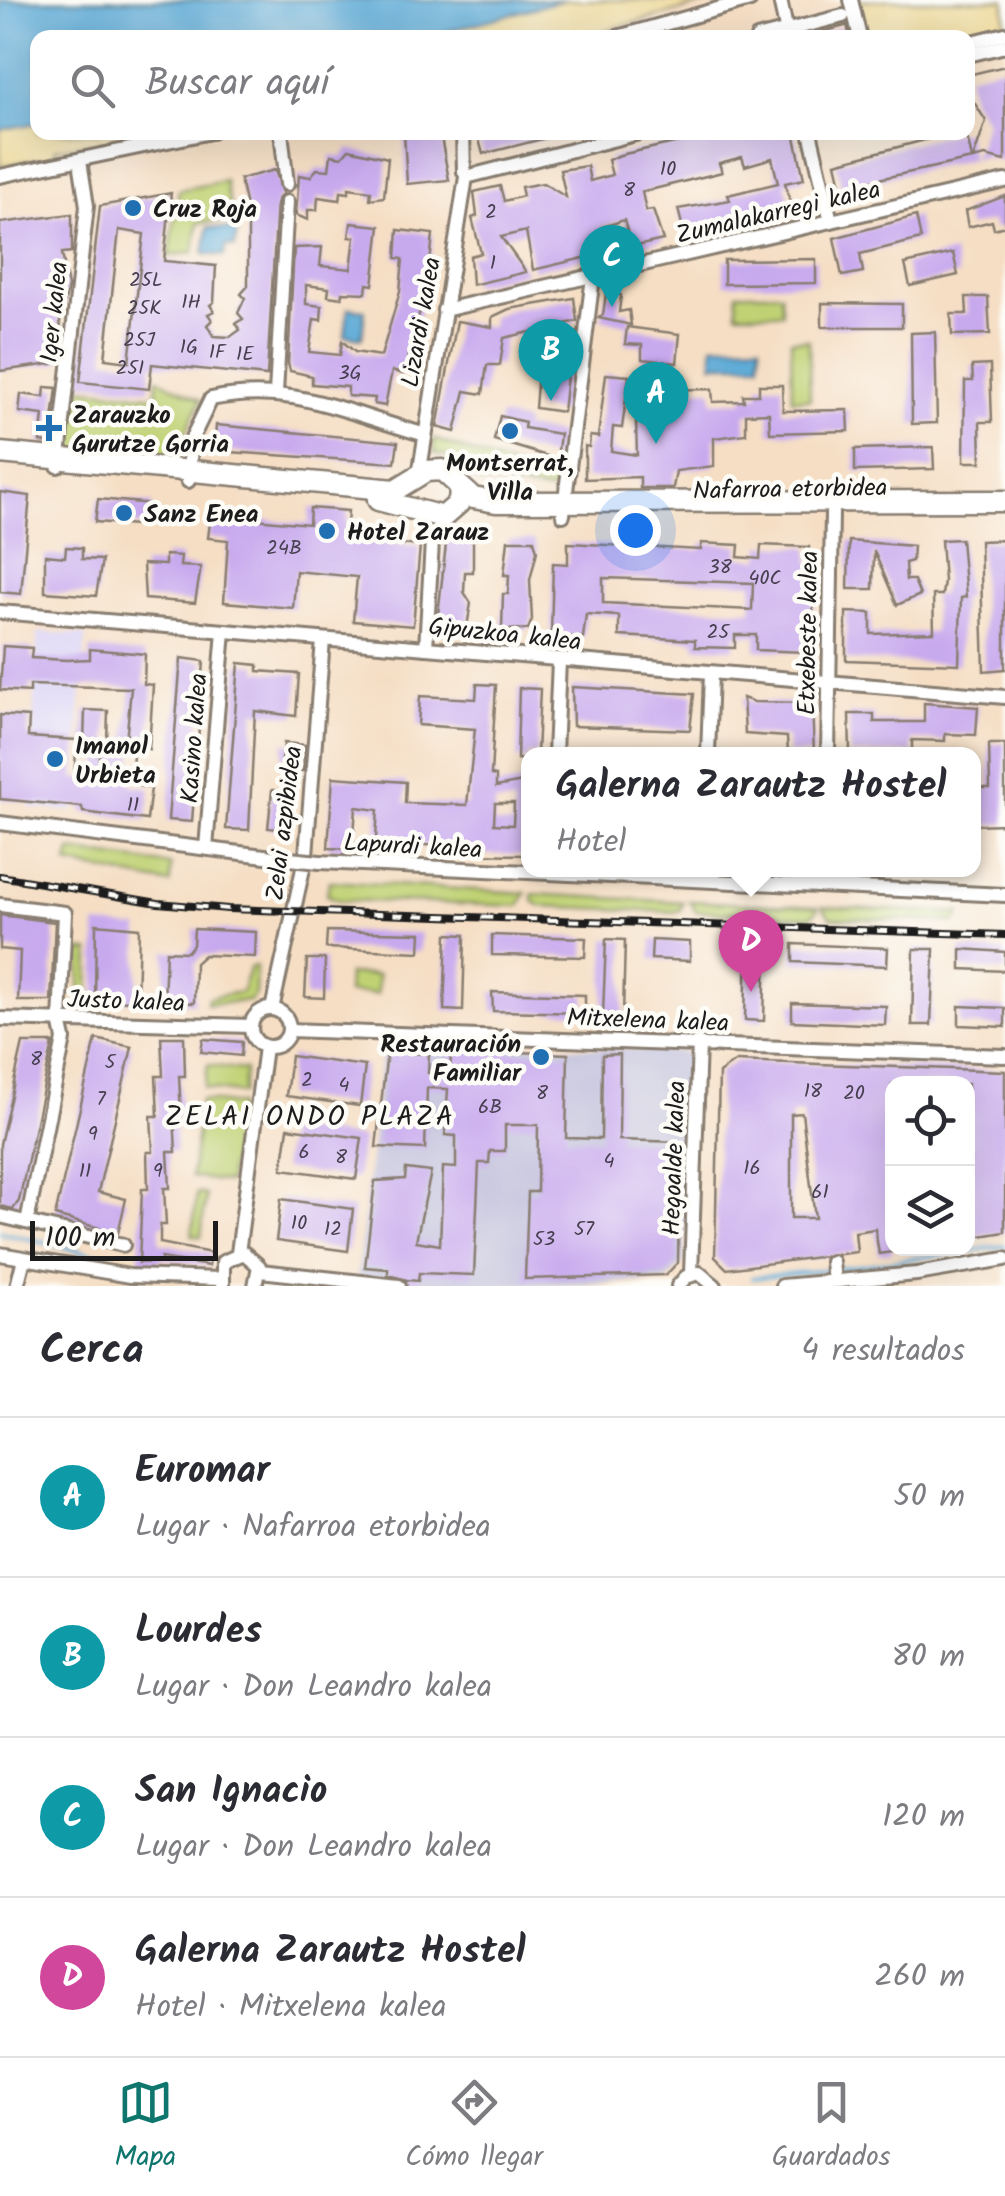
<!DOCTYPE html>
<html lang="es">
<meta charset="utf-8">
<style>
body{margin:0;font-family:Kalam,sans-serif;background:#f7f7f7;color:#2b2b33}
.controls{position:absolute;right:30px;bottom:30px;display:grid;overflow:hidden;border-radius:20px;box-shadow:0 10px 40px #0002}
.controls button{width:90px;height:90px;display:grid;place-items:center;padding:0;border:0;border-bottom:2px solid #e1e1e2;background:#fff;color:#2b2b33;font:50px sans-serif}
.scale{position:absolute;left:30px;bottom:25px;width:188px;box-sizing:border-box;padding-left:10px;border:5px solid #1c1c1c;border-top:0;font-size:28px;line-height:35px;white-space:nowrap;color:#1c1c1c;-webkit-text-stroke:8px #fdfcf7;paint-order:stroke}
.you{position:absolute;left:635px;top:530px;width:35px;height:35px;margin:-25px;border:8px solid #fff;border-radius:50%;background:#1a73e8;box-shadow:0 0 0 15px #1a73e833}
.badge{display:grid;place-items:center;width:65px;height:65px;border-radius:50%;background:#0f766e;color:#fff;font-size:32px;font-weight:700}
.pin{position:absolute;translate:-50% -82px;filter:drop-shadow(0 2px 5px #0008)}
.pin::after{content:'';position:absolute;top:52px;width:35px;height:30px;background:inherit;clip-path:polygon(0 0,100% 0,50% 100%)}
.popup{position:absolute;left:521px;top:747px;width:460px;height:130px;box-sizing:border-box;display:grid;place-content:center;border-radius:20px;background:#fff;filter:drop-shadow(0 2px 8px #0005);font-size:32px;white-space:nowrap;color:#7c7c81}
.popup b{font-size:38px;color:#2b2b33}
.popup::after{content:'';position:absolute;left:50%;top:100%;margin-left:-20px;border:20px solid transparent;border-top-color:#fff}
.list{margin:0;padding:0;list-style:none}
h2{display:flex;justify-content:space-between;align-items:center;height:130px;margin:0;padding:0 40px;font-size:42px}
h2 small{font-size:32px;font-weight:400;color:#7c7c81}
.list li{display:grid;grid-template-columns:65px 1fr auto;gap:30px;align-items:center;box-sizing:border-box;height:160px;padding:0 40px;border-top:2px solid #e1e1e2}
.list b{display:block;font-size:38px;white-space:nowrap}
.list p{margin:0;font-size:32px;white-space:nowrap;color:#7c7c81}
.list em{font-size:32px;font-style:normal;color:#7c7c81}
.icon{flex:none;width:55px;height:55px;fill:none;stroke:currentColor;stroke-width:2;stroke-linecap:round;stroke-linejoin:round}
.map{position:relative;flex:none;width:1005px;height:1286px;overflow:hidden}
.search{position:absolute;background:#fff;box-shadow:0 10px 40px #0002;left:30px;right:30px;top:30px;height:110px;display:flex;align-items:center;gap:25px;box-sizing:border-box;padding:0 35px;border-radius:20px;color:#7c7c81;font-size:38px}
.sheet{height:770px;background:#fff}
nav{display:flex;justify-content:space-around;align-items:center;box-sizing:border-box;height:140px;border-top:2px solid #e1e1e2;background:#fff;font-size:28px;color:#7c7c81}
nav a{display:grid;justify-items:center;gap:5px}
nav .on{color:#0f766e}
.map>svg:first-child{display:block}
.built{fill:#dcd5f6}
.industrial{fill:#c2c1dc}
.green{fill:#bfd173;stroke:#6e7648;stroke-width:2.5}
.sand{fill:#eeda9e;stroke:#857b5d;stroke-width:2.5}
.water{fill:#5fabd7;stroke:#3e647a;stroke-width:2.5}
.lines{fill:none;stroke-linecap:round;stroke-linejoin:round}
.stream{stroke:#5fabd7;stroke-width:4}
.building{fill:#c7a9ee;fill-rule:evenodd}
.minor-casing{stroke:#887d70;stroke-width:18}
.highway-casing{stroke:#887d70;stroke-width:25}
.minor{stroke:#fff;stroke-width:12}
.highway{stroke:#fff;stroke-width:20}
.rail-casing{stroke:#1c1c1c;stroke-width:8}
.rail{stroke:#fdfcf7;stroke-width:4;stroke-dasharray:11;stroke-linecap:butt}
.minor-bridge-casing{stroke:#887d70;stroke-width:18;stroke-linecap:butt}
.minor-bridge{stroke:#fff;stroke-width:12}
.poi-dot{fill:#1f6fb2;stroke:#fdfcf7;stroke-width:4}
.labels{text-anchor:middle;stroke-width:9;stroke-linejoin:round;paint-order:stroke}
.number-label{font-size:20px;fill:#473f50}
.poi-label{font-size:25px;font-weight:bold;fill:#1c1c1c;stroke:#fdfcf7;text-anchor:start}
.street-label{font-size:25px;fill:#1c1c1c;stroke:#fdfcf7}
.neighbourhood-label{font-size:28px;letter-spacing:2.5px;fill:#1c1c1c;stroke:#fdfcf7}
</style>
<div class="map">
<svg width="1005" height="1286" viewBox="0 0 1005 1286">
<rect width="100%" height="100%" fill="#fdfcf7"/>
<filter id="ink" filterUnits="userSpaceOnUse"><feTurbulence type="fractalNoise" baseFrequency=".01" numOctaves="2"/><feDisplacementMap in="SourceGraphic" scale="20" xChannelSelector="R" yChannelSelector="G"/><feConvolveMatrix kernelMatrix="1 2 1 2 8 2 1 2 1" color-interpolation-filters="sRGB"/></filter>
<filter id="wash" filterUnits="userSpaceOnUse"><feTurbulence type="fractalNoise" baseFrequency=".0048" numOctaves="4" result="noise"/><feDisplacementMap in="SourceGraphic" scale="40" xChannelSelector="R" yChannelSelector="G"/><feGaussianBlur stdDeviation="2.25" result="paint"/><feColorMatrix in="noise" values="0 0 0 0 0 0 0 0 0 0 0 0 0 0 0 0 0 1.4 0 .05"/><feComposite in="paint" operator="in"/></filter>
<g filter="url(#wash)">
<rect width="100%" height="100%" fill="#f5dec4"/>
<path class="built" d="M37,632L86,635L73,811L29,808Z"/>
<path class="industrial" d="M383,1040L680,1051L692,1058L684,1262L666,1281L470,1286L357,1278Z"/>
<g class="green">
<path d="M225,181L233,220L198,223L194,252L169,256L179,190Z"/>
<path d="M737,293H781L782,313H737Z"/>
<path d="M791,340H809L810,399H792Z"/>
<path d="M157,378L201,400L186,432L182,462L71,452L79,388L156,396Z"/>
<path d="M434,439L559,483L558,492L478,482L463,461L434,453Z"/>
<path d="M71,851L171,865L170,884L68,864Z"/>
<path d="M329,881L526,893L519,906L339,900L327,895Z"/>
<path d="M533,894L683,902L680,910L674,912L540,906L533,901Z"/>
<path d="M689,901L818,907V909L811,917L696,911Z"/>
<path d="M822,907L961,913L956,922L831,918Z"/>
<path d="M80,951H90L89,993H80Z"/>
<path d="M256,966L255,994L250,1001L207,1004L208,998L241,992L250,967Z"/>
<path d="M348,974L378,975L377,994L347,993Z"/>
<path d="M208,1065L245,1070L242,1094L204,1088Z"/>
<path d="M201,1100L239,1105L228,1182L191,1177Z"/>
<path d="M197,1193L206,1195L201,1237L192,1235Z"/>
</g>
<g class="sand">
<path d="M0,0H720L580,37L38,38V132L177,133L102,148L100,141L55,149L56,156L0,166Z"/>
<path d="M857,0H1005V27L964,37H866Z"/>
</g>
<g class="water">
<path d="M0,0H564L426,37L38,38L37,123L0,130Z"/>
<path d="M208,227L237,230L235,247L226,246L224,256L204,254Z"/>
<path d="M348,308L365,310L362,338L345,336Z"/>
<path d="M760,344V364H713V345Z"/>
</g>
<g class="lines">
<g class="stream">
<path d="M0,1232L115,1259"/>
<path d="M837,1269L1005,1246"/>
<path d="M752,1278L827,1270"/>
</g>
</g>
<g id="blocks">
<g class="building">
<path d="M847,25L850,38H799L845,26Z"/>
<path d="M1005,66V161L985,156L973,159L986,121L972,99L968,75Z"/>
<path d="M440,132L449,180L407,184L404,134Z"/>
<path d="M477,132H554V136L483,154Z"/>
<path d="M724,132H794L804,179L785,183L793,213L753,216L739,219L740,224L685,236L678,209L730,200L728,195L778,183L772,158L745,166L742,157L719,163L722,172L642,192L646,211L653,210L663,240L632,247L624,220L602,227L609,252L533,270L526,231L501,237L526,272L472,285L470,256L481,253L472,218L477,216L474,192L500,186L504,201L523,196L521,187L543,183L566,197L560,170L587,166L590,181L612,175L608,160L620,155Z"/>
<path d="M956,132H966L972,159L860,183L862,193L844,197L836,163Z"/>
<path d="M349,149L388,158L384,197L370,199L371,191L349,188V193L341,192L340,200L318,197L317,210H308V220L296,215L299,175L310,177L317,169L329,170L331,155L342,157Z"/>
<path d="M275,170L283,193L277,201L267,376L152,364L149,389L80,382L100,206L171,193L164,261L216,266L214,302L210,305L214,311L208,314L212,320L207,325L214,336L230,337L240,330L236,323L243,319L238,313L245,298L241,294L248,286V216L240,179ZM119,230L144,234L129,362L105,359Z"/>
<path d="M1005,196V226L994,229L992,221L968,227L965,211Z"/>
<path d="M72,214V252L62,253L68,287L64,306L58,307L62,336L59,363L0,371V223Z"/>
<path d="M916,216L921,239L860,254L863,272L842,276L834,238Z"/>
<path d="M351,223L380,226L373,285L367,284L366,293L342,292V298L328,296L329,288L306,285V304L322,306L321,320L314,319L309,352L340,355L342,341L355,352L381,356L400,291L403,259L396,258L398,230L433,234L426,303H422L403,374L392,371L385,406L374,404L375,398L348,396V387L312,384V376L290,371L288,363L294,248L322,247L320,266L351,269L355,237H349Z"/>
<path d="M953,253L958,275L910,286L905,264Z"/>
<path d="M816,259V283L724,284V260Z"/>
<path d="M606,293L621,295L619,312L629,310L631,325L598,318L603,315Z"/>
<path d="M966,297H988L990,334L952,335L951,314H967Z"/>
<path d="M574,298L577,321L504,338L500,365H487L483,394L465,391L455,432L437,427L457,321L492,327V317L509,309Z"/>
<path d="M822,303L902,304V327H822Z"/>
<path d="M627,327L680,334L677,363L642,359V345L625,344Z"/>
<path d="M935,332L937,423L912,424L911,333Z"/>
<path d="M541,335L571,339L563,412L535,408Z"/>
<path d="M990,365L992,422H980L981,462H964L965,381H973L972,366Z"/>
<path d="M606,374L629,376L622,428L613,427L611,451L637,455L636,422H644L643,390L712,389L713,402L744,401L743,395H759V385H782L783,411L848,410L849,431L770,433L769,413L746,414V434L714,438V466L676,471L673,488H640V477L585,479V446L589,447L590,436L598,437Z"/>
<path d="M45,387L57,388L50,443L40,442L43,415L19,412L21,394L44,397Z"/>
<path d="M500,416L525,422L524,428L560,434L557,459L494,440Z"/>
<path d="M216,425L398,442L395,463L214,451Z"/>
<path d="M933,447L934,469L855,471V449Z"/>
<path d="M0,492L30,496L21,594L0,592Z"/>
<path d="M98,499L152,504L151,526L95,522Z"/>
<path d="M310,508L348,511L346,539L420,546L413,626L353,621L357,577L296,571L293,608L224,602L228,540L208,538L211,515L309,524Z"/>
<path d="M447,535L473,536V572H465L464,592L471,603L467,627L441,626L442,615H438Z"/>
<path d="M961,539L966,597L961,598L959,664L846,660V612L871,613V634L934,632L933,595H942L944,581L941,540Z"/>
<path d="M508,540H534L537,551L530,580L532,620L528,629L502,630L503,594H508L509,575H504Z"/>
<path d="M1005,540V669L984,671L980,541Z"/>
<path d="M849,541L913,546L912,561L905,563L906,580H914L920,595L897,605L874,551L873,589H848Z"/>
<path d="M568,543L701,550V543L739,545L738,557L760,559L761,545L809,547V562H815L812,638H805V652L756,650V635H735V648L695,647V640L619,636V616L586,614L583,638L551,635L553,563L568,564ZM603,578L753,583L752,610L603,603Z"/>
<path d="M66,547L82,548V559L102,560L96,596L45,592V555L65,557Z"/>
<path d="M165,555L181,556L180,566L201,567L195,603L145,599L143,564L165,565Z"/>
<path d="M3,646L32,648L31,658L67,660L90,659V649L145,654L144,684L153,685L149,749L133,747L132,785L151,788L147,820L83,812L82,807L0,799V715L29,717L28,737L77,740L74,778L99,781V745L84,744L85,710L108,711L107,741L126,742L131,688L30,685V692L0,690Z"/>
<path d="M181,658L204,661L192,822L168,820Z"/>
<path d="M239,663L258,665V671L299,674L296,716L255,711L249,830L226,829Z"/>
<path d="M477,684L496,685L491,775L496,776V787L528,781V855L467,854V847L402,844V852L375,851L378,810L356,807L353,849L328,848L333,777L406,782L405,803L467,805L475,729L418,725L420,696L476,699ZM495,803H514L513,825L494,824Z"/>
<path d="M572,687L694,694L690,730L573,726Z"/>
<path d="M519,688L540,689L537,754H528V760L517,759Z"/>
<path d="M743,698L754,702L812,703L814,754H788L787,737L745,734Z"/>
<path d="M924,703L978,707L976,735L945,734V741L912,740V753L850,754L849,714H874V722H924Z"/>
<path d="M284,743L305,745L303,771L281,770Z"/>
<path d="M989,744H1005V824L974,825V788H990Z"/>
<path d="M272,790L291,792L287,830L268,828Z"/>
<path d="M0,915L55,922L51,1001H18L20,951L0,949Z"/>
<path d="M96,924L139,928L137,1001L95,1000Z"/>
<path d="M194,929L256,932L255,957L204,955L195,963L194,1003L164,1002L166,951L187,952L193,945Z"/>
<path d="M327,931L421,933L420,952L326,948Z"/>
<path d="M447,934L465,935L463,1011L444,1010Z"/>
<path d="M492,935L586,938L585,957L492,955Z"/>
<path d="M606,939L625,940L623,1015L603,1014Z"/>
<path d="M652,940L690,942V961L651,959Z"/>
<path d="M747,944L766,945L764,1021L745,1020Z"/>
<path d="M793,944L888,948L887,966L793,962Z"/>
<path d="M914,949H934L931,1025H912Z"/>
<path d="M961,949L1005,952V971L961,969Z"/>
<path d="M307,959H325L324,998L305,997Z"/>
<path d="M492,992L585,995V1013L493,1011Z"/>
<path d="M792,1003L886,1006L885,1025L792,1021Z"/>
<path d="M959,1006L1005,1008V1027L959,1025Z"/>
<path d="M161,1037H184L185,1076H179L181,1114L174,1115L176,1152H168L170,1188H164L166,1225H160V1243L211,1253L209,1266L161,1258V1262L139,1263L142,1189H148L147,1152H153L151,1116H158L156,1076H163Z"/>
<path d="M96,1039L132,1047L98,1192L126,1199L118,1233L55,1216Z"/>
<path d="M203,1039L242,1042L241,1056L201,1052Z"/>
<path d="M23,1043H53L19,1201L13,1209L0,1206V1144Z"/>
<path d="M489,1051L568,1054L566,1138L601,1139L602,1055L620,1054L619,1140L680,1142L678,1262L666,1275L525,1279L528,1192H537L538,1125H505V1151H490L489,1163H479L474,1275L419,1273L418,1281L407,1280L388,1275V1269L365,1267L375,1181L405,1179L406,1169L431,1172L416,1241L440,1245L443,1167L456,1168V1136L445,1135L448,1089L427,1088L425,1149L376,1147L387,1052L429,1054L428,1073L450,1076L451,1052Z"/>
<path d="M291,1056L365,1066L360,1106L286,1096Z"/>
<path d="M736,1061L1005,1071V1232L968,1238V1084H892V1252L879,1254L875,1229L855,1232L857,1252L727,1269L715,1257L719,1073ZM802,1113L815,1218H791V1114Z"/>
<path d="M288,1128L362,1138L356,1179L282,1169Z"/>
<path d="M281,1199L353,1209L348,1251L276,1241Z"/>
</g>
</g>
</g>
<g filter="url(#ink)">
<use href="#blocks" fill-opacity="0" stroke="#887d70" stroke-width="2.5"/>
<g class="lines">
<g class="minor-casing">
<g id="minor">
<path d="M780,0L788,37"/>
<path d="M851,0L860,38"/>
<path d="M614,38L750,0"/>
<path d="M757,38L843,16"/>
<path d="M968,43L1005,34"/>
<path d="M968,55L1005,46"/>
<path d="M281,132L287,184"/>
<path d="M463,132L464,172"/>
<path d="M810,132L831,221"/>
<path d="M0,176L211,132"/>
<path d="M444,310L1005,181"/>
<path d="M276,393L287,202"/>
<path d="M58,466L87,206L80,161"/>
<path d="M419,476L466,177L643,132"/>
<path d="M188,481L192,438L211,399C291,382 346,413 423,434"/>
<path d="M563,515L593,277"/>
<path d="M0,612L1005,697"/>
<path d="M426,648L432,542L443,517"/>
<path d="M555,754L559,661"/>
<path d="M708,754L711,674"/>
<path d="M828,754L832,513"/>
<path d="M0,823L289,859"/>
<path d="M206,848L224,631"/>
<path d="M320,862L1005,895"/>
<path d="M0,905L65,913L60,1021L64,1039L27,1222"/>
<path d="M272,1009L306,855L323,640"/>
<circle cx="270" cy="1028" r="19"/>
<path d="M0,1019L251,1026"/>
<path d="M289,1030L1005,1056"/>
<path d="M0,1216L123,1245"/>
<path d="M238,1253L265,1047"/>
<path d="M0,1254L130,1276L220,1279"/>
<path d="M832,1262L834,1281"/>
<path d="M260,1271L399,1286"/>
<path d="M691,1274L699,1043"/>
<path d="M223,1284V1262L244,1253L259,1266L255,1286"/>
<path d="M17,1286L24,1259"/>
<path d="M678,1286L686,1277L699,1273L715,1286"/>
<path d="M782,1286L917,1274L1005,1259"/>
</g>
</g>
<g class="highway-casing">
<g id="highway">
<path d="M0,453L395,490L426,471L442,470L473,498L496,502L1005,501"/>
<path d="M378,500L443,517L459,503L460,487"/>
</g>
</g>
<use href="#minor" class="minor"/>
<use href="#highway" class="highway"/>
<g class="rail-casing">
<path id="rail" d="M0,876L158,903L228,909L1005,935"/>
</g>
<use href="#rail" class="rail"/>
<g class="minor-bridge-casing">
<path id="minor-bridge" d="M289,859L320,862"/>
</g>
<use href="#minor-bridge" class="minor-bridge"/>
</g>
</g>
<g class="poi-dot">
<circle cx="133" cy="208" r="10"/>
<path d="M44 413h10v10h10v10h-10v10h-10v-10h-10v-10h10z"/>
<circle cx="510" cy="431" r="10"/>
<circle cx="124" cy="513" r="10"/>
<circle cx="327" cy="531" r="10"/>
<circle cx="55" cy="759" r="10"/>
<circle cx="541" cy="1057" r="10"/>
</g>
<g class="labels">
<g class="number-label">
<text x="668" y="175">10</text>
<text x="629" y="196">8</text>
<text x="491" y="218">2</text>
<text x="493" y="269">1</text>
<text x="146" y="286">25L</text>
<text x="191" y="308">1H</text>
<text x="144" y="314">25K</text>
<text x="139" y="346">25J</text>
<text x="189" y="353">1G</text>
<text x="217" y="358">1F</text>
<text x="245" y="360">1E</text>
<text x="130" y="374">25I</text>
<text x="350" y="379">3G</text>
<text x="284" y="554">24B</text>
<text x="720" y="573">38</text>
<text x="765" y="584">40C</text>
<text x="718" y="638">25</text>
<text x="133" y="811">11</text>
<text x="36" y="1065">8</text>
<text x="110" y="1068">5</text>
<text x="307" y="1086">2</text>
<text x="344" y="1091">4</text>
<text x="813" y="1097">18</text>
<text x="542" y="1099">8</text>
<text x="854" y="1099">20</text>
<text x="101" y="1105">7</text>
<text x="490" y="1113">6B</text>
<text x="93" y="1140">9</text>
<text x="304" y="1158">6</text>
<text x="341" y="1163">8</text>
<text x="609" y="1167">4</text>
<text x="752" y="1174">16</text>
<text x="85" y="1177">11</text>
<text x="158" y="1177">9</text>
<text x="820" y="1198">61</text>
<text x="299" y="1229">10</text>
<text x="333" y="1235">12</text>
<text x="584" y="1235">57</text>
<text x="544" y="1245">53</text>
</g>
<g class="poi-label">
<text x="153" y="217">Cruz Roja</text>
<text x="72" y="423">Zarauzko<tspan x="72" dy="29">Gurutze Gorria</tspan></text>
<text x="510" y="471" text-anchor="middle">Montserrat,<tspan x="510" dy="29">Villa</tspan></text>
<text x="144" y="522">Sanz Enea</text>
<text x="347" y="540">Hotel Zarauz</text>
<text x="75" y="754">Imanol<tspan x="75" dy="29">Urbieta</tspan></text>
<text x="521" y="1052" text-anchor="end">Restauración<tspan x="521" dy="29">Familiar</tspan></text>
</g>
<g class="street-label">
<text transform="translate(778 211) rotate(-13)" y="9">Zumalakarregi kalea</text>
<text transform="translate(53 312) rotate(-84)" y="9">Iger kalea</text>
<text transform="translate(420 322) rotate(-80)" y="9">Lizardi kalea</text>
<text transform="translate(790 488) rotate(-1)" y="9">Nafarroa etorbidea</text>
<text transform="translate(505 633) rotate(6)" y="9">Gipuzkoa kalea</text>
<text transform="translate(807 633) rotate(-89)" y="9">Etxebeste kalea</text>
<text transform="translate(193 738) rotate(-86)" y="9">Kasino kalea</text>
<text transform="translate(283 823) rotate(-83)" y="9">Zelai azpibidea</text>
<text transform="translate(413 845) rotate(3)" y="9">Lapurdi kalea</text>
<text transform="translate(126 1000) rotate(2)" y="9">Justo kalea</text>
<text transform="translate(648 1019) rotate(2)" y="9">Mitxelena kalea</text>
<text transform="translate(673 1158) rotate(-88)" y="9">Hegoalde kalea</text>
</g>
<g class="neighbourhood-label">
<text x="310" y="1125">ZELAI ONDO PLAZA</text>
</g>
</g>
</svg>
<div class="controls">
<button><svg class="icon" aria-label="locate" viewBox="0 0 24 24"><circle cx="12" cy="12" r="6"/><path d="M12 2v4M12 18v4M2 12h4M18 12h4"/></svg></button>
<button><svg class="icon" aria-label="layers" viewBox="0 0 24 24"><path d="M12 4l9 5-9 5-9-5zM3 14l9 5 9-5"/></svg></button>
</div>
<div class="scale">100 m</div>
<div class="you"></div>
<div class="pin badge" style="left:656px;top:444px;background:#0f9aa8">A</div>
<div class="pin badge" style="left:551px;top:401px;background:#0f9aa8">B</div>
<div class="pin badge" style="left:612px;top:307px;background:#0f9aa8">C</div>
<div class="pin badge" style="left:751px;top:992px;background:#d1479c">D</div>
<div class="popup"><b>Galerna Zarautz Hostel</b>Hotel</div>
<div class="search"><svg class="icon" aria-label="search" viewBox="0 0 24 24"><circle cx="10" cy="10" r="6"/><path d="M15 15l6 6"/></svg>Buscar aquí</div>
</div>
<section class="sheet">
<h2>Cerca<small>4 resultados</small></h2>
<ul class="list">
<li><span class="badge" style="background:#0f9aa8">A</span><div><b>Euromar</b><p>Lugar · Nafarroa etorbidea</p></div><em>50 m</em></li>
<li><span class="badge" style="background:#0f9aa8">B</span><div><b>Lourdes</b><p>Lugar · Don Leandro kalea</p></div><em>80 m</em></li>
<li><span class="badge" style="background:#0f9aa8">C</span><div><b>San Ignacio</b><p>Lugar · Don Leandro kalea</p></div><em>120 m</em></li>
<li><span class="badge" style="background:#d1479c">D</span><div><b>Galerna Zarautz Hostel</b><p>Hotel · Mitxelena kalea</p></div><em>260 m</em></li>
</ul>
</section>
<nav>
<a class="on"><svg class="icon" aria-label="map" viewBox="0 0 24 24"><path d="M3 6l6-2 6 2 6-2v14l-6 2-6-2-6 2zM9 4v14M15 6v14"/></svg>Mapa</a>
<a><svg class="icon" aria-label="directions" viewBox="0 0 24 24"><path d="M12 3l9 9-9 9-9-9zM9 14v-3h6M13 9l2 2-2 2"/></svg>Cómo llegar</a>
<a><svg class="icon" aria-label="saved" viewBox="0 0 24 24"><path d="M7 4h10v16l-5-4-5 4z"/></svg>Guardados</a>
</nav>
